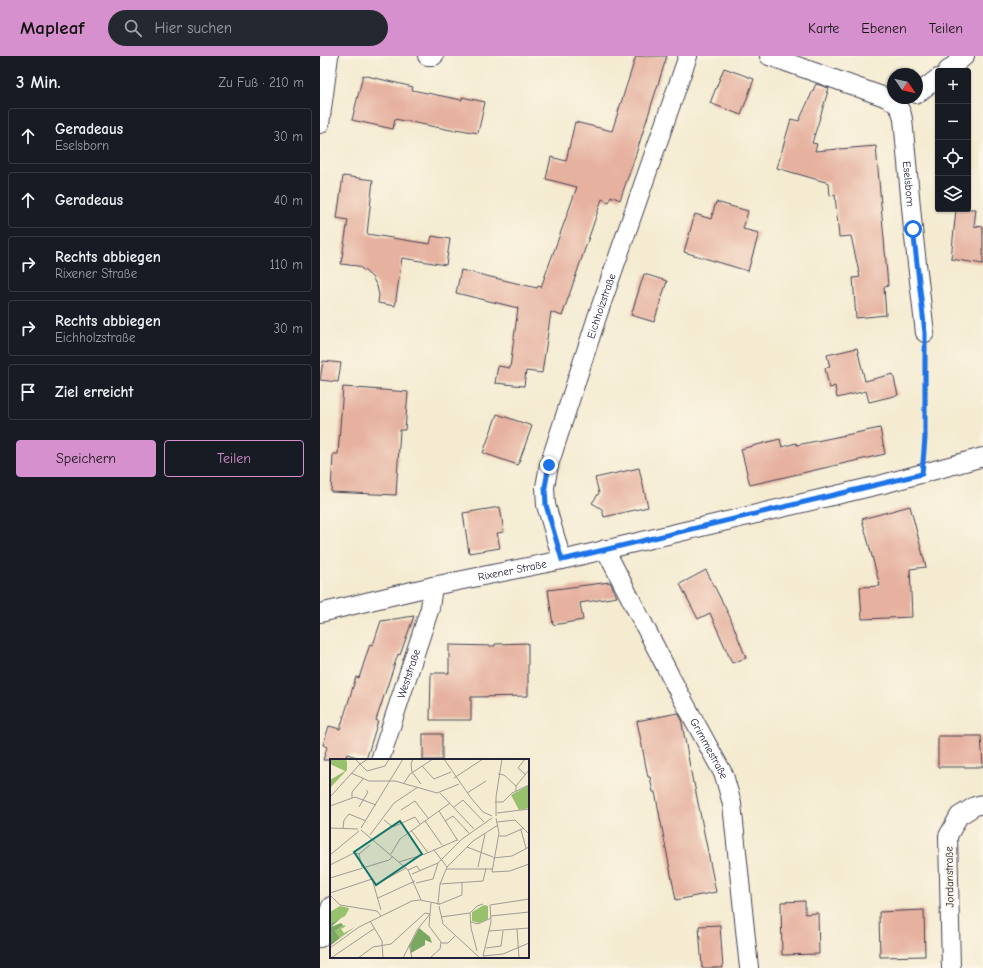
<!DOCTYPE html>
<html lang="de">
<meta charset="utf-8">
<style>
body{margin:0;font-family:"Comic Neue",sans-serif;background:#242831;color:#f1f3f6}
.controls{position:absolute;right:12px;top:12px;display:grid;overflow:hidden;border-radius:4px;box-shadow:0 1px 3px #0004}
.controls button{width:36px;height:36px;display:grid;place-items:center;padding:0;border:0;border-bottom:1px solid #363941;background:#171b24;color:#f1f3f6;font:20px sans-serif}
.compass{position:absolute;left:567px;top:12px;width:36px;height:36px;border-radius:50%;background:#171b24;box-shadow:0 1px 3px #0004;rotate:124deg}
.stop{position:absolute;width:12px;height:12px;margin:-9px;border:3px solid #1a73e8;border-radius:50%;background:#fff}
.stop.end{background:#1a73e8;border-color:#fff;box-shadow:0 1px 4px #0008}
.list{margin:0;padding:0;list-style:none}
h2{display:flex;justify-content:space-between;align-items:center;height:52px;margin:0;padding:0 16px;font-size:17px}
h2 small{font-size:13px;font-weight:400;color:#9ea1a6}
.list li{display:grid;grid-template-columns:26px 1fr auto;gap:12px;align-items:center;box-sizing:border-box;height:56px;margin:0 8px 8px;padding:0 8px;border:1px solid #363941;border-radius:4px}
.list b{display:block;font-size:15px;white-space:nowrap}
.list p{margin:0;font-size:13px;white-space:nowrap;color:#9ea1a6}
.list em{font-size:13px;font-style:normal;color:#9ea1a6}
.actions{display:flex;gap:8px;padding:12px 16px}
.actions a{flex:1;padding:9px 0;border:1px solid #d690ce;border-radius:4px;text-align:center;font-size:14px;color:#d690ce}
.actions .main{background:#d690ce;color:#111}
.icon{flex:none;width:22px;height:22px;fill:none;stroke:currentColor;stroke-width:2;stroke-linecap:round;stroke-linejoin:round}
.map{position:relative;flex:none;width:663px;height:912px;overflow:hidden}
header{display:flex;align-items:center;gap:24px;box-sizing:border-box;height:56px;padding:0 20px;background:#d690ce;color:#111}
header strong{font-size:19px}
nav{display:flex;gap:22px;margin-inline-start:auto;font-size:14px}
.search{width:280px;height:36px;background:#242831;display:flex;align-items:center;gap:10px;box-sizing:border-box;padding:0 14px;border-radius:22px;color:#9ea1a6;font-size:15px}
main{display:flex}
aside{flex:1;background:#171b24}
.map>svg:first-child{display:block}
.building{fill:#e6b19f}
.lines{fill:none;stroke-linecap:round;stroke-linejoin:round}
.street-casing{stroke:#424052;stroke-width:20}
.path{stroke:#424052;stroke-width:2.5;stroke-dasharray:1 3;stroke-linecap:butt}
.street{stroke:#fff;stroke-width:18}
.route{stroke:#1a73e8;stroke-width:5}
.labels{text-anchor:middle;stroke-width:3;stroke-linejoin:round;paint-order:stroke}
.street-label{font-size:11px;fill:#22223b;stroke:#fcf5e5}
.inset-road{fill:none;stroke:#a09b95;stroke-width:1}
.view{fill:#0f766e;fill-opacity:0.15;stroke:#0f766e;stroke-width:2}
.inset-edge{fill:none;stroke:#22223b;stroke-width:2}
</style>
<header>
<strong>Mapleaf</strong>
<div class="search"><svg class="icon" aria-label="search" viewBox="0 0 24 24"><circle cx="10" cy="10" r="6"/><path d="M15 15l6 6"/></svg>Hier suchen</div>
<nav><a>Karte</a><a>Ebenen</a><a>Teilen</a></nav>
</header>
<main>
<aside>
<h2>3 Min.<small>Zu Fuß · 210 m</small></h2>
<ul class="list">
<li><svg class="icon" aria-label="ahead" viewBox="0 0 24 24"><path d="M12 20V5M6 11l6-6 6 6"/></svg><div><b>Geradeaus</b><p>Eselsborn</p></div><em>30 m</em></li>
<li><svg class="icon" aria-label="ahead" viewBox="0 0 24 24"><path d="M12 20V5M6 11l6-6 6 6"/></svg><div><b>Geradeaus</b></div><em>40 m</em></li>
<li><svg class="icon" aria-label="right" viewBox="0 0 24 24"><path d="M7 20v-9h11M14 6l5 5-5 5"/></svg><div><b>Rechts abbiegen</b><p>Rixener Straße</p></div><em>110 m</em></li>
<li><svg class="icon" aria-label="right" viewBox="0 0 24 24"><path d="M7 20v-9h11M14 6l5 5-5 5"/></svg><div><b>Rechts abbiegen</b><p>Eichholzstraße</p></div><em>30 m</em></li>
<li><svg class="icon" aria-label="arrive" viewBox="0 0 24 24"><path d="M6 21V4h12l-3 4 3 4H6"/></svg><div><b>Ziel erreicht</b></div></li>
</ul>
<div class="actions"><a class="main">Speichern</a><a>Teilen</a></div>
</aside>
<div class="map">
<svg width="663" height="912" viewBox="0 0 663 912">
<rect width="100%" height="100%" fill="#fcf5e5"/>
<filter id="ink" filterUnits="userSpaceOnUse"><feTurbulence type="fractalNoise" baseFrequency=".025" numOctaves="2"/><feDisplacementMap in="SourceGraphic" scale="8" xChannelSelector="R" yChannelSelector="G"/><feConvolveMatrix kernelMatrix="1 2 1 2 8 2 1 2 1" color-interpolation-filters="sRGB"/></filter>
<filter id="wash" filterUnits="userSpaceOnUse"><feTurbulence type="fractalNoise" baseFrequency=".012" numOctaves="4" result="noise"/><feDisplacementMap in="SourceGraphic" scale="16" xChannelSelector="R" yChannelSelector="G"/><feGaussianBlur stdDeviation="0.9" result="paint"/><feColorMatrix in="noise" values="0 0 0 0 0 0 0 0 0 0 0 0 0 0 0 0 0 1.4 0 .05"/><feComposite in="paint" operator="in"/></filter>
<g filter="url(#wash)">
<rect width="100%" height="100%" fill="#f4ebd1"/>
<g id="blocks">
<g class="building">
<path d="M316,0H347L313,107L300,144L291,140L289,146L282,143L242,260L231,256L222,317L206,315L204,330L175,327L178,310L190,312L198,252L136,237L141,214L217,232L218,230L221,231L257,131L226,123L231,101L246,105L255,66L292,75Z"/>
<path d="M404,12L434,23L421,59L390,47Z"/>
<path d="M43,19L93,31L92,34L142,44V41L165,46L158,77L136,73V75L75,63L73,73L32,64Z"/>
<path d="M496,28L509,32L492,87L497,88L495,95L556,90L568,230L564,231L566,259L536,262L533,222L540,221L531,180L519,181L515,139L510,140L509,127L457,112L471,63L479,65Z"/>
<path d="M23,120L53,124L47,178L110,188L112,180L130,183L126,209L82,202L75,250L58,247L59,239L57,230L52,221L45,215L38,210L21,208L28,164L17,162Z"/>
<path d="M396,146L428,155L423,173L439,177L428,215L364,196L375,158L391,163Z"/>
<path d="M636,153H656L654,170L663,171V208L631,203Z"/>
<path d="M324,218L347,225L334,266L311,259Z"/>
<path d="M537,292L545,325L573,318L578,339L549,346L546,335L517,342L515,330L510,332L507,322L505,312L510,311L507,299Z"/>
<path d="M3,305L21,307L18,326L0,324Z"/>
<path d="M23,331L88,336L85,374H80L76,439L11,436L13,398H18Z"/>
<path d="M177,358L212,370L198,409L163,397Z"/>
<path d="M560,372L565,398L430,429L421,393L460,383L462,391L476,387L477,389Z"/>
<path d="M319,412L328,451L284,461L282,453L272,447L279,437L275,422Z"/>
<path d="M590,450L606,511L590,513L592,561L542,563L540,531L560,530L542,463Z"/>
<path d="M180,451L184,476L177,477L180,492L149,497L143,457Z"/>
<path d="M386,514L410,561L426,602L412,607L390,557L378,563L360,528Z"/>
<path d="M290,526L297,541L260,547L263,564L233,569L228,534Z"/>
<path d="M94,560L80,599L78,598L56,664L58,665L46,704L27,698L25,704H3L7,691L3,689L9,670L20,673L36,621L39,622L50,588L53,589L61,565Z"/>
<path d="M208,587V640L151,641V664H110L111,617H129V589L175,590V588Z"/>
<path d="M358,657L361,662L373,727H374L396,836L356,844L335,736H333L330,721H328L317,665Z"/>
<rect x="103" y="678" width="19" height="26"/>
<path d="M618,680H661L663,710H661V711H618Z"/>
<path d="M485,845V858L498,857L499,898L462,899L461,846Z"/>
<path d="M604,854L605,900L560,901L559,856Z"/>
<path d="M400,869L403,912H382L379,870Z"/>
</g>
</g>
</g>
<g filter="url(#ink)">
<use href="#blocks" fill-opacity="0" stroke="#424052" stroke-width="1"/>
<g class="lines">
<g class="street-casing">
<g id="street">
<path d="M107,0H114"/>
<path id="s1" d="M449,0L562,40C574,45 581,50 583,63L593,173L605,277"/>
<path d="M627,15L645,0"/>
<path d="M597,38L618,22"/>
<path d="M0,68L9,0"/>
<path id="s2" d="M285,493L357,633L404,719L412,748L429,912"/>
<path id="s3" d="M242,504L226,449L225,431L229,409L278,258L368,0"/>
<path id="s4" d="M0,557L113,530L242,504L563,428L663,401"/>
<path id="s5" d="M60,704L110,552L113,530"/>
<path d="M0,882L11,850"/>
<path d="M631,912L628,780L639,760L655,750L663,748"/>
</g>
</g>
<path class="path" d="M604,396L606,336L605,297"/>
<use href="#street" class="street"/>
</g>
</g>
<g class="lines" filter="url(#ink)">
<path class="route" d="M229,409L225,431L226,449L242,504L602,418L605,382V277L593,173"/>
</g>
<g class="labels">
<g class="street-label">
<text dy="4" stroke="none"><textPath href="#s1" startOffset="218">Eselsborn</textPath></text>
<text dy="4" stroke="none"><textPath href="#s3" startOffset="265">Eichholzstraße</textPath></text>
<text dy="4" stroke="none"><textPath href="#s4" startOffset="197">Rixener Straße</textPath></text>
<text dy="4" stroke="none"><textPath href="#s5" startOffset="91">Weststraße</textPath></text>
<text dy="4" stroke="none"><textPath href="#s2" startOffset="225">Grimmestraße</textPath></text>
<text transform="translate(629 821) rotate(-91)" y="4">Jordanstraße</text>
</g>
</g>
<g transform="translate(10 703)">
<rect width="199" height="199" fill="#f4ebd1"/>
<path d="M0,0H15L17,2V11L0,29V21L15,12L0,5ZM199,26V49L189,51L181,36ZM154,146L158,147V160L149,164L142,162V153ZM10,147L19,149L18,152L15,157L0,165V153ZM13,166L16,167L11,170L14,174L25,168L10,179L5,172Z" fill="#98c16e"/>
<path d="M11,159L1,168L11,164L13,166L5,172L10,179L0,187V165ZM89,169L100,178L102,184L95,181V186L81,194L80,186Z" fill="#7aa761"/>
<path class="inset-road" d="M25,0L37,12L55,7L59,0M83,0L81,5L82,13L91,25M114,0L141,39L153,53L162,57M195,0L188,9L196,16M92,7L104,20L121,13M21,14L39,22H65L107,34L129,25M168,15L174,16L186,27M124,19L153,0M74,24L80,15L103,0M186,32V27L199,11M110,34L144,70M137,34L156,22M0,38L30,5L38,0M22,39V33L33,20M165,43H173L182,34L199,26M0,47L25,38L46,46M29,48L38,33L36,31M124,48L133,41L154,63M71,51L85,42L98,59M109,52L128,82M167,54L199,50M166,57V38L172,0M166,59L169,74L162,113L180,112L199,105M54,61L63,68L85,58L90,65M95,62L112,86M115,62L123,57L139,74M167,63L185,61L199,75M0,69L28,70M13,69L14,61L19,55L36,62M31,69L73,0M31,71L78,111L91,141M81,71L98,94M191,71L196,89M40,76L64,44L88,28M168,77H176L194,69M137,88L163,98M104,91L117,108M61,95L70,80L120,44M0,96L29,72M163,99L182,97L199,88M69,103L95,95L127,81M0,106L24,94L29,95M32,108L29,95L40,86M148,108L155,75M116,110H162M78,111L87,107L90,112M82,115L108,104M0,119L59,101L63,97M86,124L103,120L108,104L132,80L162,59M110,125L153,122L156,109M45,126L76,109M0,134L42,120L51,151M0,136L10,146L47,152L51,157M48,139L85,122M108,144L110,125L117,108L143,82L168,66M110,145L132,136V123M109,147L113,165L150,199M140,154L141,169L147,192M140,154L147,147L153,145M161,157L199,153M111,158L140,154M40,162L52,182L53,199M141,163L148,165L161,159M187,170L189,199M159,172L199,169M111,184H118L126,176M79,186L82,199M0,189L29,168L82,142L90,141L110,145H107M156,189L171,187L173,172M153,197L161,163L160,146L199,140M153,197L173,195L199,184M1,199L45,169M28,199L43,188L61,185L95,154L100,155L99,167L111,183L110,190L101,198M73,199L87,171L100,155L101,144"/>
<path class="view" d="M70,62L92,95L46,126L24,93Z"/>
<rect width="199" height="199" class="inset-edge"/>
</g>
</svg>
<div class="controls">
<button>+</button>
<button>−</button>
<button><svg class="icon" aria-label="locate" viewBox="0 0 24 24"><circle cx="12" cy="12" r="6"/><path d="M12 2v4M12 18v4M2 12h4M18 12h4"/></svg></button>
<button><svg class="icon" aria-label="layers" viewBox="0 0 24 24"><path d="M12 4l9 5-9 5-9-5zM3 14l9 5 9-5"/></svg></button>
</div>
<svg class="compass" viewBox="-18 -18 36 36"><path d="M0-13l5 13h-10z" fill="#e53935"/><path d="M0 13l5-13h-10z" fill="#9ea1a6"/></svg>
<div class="stop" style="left:593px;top:173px"></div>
<div class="stop end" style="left:229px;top:409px"></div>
</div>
</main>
